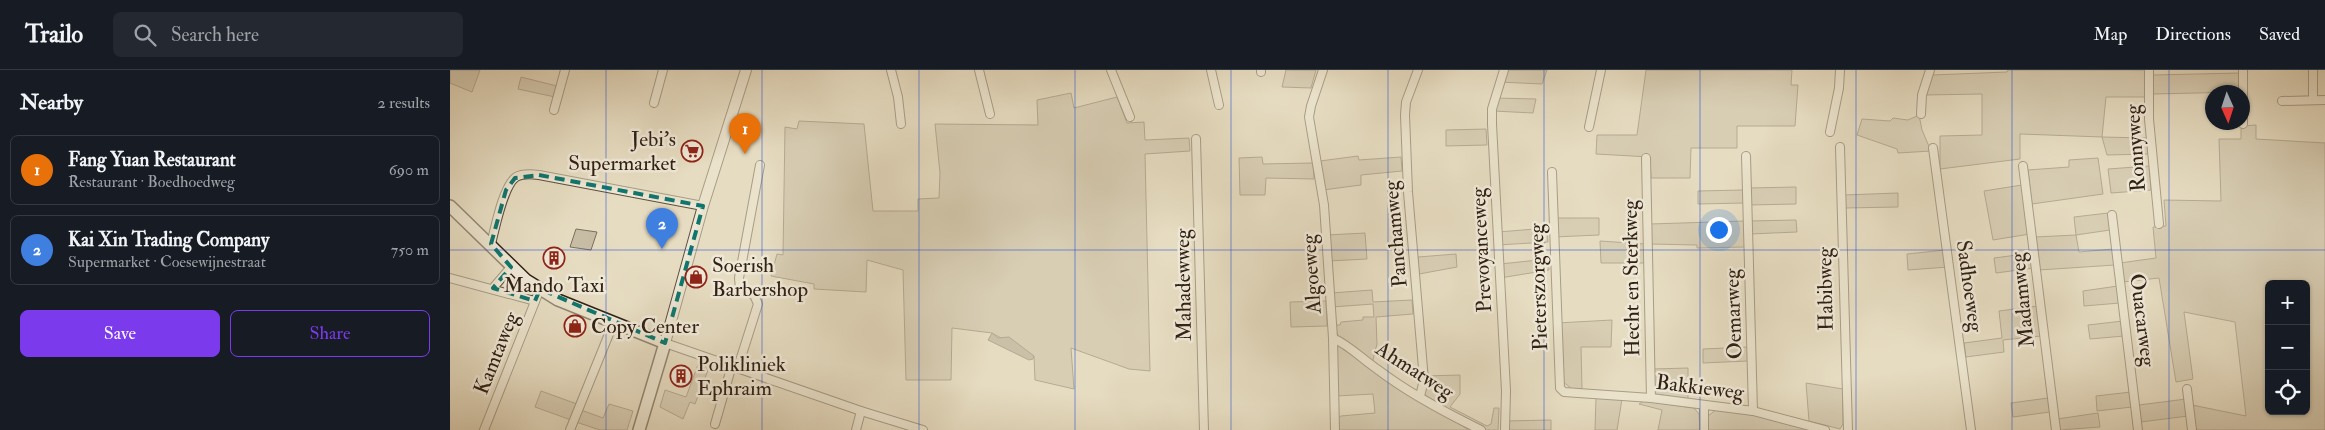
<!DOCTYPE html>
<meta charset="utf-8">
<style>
body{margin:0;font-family:"IM FELL Double Pica",serif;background:#242831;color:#f1f3f6}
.controls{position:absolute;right:15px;bottom:15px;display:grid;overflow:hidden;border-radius:8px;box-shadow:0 1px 4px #0004}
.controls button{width:45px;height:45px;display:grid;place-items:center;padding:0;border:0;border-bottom:1px solid #363941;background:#171b24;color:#f1f3f6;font:25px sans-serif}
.compass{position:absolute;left:1755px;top:15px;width:45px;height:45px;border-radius:50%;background:#171b24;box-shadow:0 1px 4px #0004;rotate:177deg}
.you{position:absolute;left:1268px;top:159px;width:18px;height:18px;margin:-12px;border:4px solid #fff;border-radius:50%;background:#1a73e8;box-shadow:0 0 0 8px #1a73e833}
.badge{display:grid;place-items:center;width:32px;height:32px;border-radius:50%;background:#7c3aed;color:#fff;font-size:16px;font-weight:700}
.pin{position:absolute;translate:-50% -41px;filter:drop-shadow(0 1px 2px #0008)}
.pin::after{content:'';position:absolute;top:26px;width:18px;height:15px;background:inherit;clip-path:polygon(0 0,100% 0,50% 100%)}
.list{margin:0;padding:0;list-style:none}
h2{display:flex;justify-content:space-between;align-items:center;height:65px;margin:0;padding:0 20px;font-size:21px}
h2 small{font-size:16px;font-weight:400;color:#9ea1a6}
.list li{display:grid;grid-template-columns:32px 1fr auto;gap:15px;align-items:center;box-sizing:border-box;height:70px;margin:0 10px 10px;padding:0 10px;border:1px solid #363941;border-radius:8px}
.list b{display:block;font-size:19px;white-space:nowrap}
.list p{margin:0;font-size:16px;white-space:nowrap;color:#9ea1a6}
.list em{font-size:16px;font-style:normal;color:#9ea1a6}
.actions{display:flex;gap:10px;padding:15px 20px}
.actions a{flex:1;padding:11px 0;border:1px solid #7c3aed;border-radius:8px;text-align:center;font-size:18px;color:#7c3aed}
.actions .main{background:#7c3aed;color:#fff}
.icon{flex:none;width:28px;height:28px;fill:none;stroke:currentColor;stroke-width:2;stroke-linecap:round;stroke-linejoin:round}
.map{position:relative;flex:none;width:1875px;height:360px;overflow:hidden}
header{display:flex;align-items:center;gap:30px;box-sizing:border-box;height:70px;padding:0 25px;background:#171b24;border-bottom:1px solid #363941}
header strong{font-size:24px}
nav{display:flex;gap:28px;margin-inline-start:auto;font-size:18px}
.search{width:350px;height:45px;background:#242831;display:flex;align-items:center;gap:12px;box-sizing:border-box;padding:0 18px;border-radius:8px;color:#9ea1a6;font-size:19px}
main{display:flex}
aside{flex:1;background:#171b24}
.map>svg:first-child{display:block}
.green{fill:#c7bca4;stroke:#7c6e5c;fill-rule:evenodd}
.water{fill:#a89c87;stroke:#786b59}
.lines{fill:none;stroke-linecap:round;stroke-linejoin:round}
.minor-casing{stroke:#5e5040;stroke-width:10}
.tertiary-casing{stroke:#5e5040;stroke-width:12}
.secondary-casing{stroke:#302115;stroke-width:14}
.minor{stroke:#efe8d7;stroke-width:8}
.tertiary{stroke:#efe8d7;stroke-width:10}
.secondary{stroke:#efe8d7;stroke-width:11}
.marked{fill:none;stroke:#0f766e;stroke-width:4;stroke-dasharray:10 6;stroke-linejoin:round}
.grid{fill:none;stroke:#1d4ed8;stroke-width:1;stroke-opacity:0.55}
.labels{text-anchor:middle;stroke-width:5;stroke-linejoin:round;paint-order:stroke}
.poi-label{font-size:21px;fill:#302115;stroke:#efe8d7;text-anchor:start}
.street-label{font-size:21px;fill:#302115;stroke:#efe8d7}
</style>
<header>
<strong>Trailo</strong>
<div class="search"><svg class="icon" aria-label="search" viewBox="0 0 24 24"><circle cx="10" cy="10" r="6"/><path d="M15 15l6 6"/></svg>Search here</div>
<nav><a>Map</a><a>Directions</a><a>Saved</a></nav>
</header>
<main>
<aside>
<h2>Nearby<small>2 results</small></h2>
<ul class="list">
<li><span class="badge" style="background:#e8710a">1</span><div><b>Fang Yuan Restaurant</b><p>Restaurant · Boedhoedweg</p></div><em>690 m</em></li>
<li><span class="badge" style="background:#3f7fe0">2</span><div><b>Kai Xin Trading Company</b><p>Supermarket · Coesewijnestraat</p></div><em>750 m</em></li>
</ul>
<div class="actions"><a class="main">Save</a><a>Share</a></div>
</aside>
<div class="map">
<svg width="1875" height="360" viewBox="0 0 1875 360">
<rect width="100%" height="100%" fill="#e6dcc1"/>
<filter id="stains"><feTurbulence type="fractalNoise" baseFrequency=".004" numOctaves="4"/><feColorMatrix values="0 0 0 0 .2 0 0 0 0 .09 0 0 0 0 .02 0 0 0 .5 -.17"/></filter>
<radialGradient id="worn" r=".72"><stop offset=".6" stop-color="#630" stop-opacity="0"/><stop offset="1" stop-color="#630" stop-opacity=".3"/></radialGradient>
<g class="green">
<path d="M0,0H30L22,22L0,13Z"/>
<path d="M836,0H866L861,18L832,17Z"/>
<path d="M1054,0H1097L1092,14L1049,12Z"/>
<path d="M1196,0H1342L1341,15H1348L1345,56H1287V78H1241L1240,108H1201L1200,87L1146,84L1147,65H1187Z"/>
<path d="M1558,0H1696V27H1656L1652,67L1697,68L1698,84L1657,85L1652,67L1570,64V89L1490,99V66L1532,65V24L1475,25L1482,5L1557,2Z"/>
<path d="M1790,3V22L1703,24V5Z"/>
<path d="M71,7L107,16L105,27L68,19Z"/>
<path d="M621,23L624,38L667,27L677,53L694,52L695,70L739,68L740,81L695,84L700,301L679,299L621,278L624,319L585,310L584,286L542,263L502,258L501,310H456L453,200L417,190L416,222L364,219V214L321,206L327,184L333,185L335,57L347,59L349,51L414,54L423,141H468V129L489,128L490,103L485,54L588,55L587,30Z"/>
<path d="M1046,28L1086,29L1083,43L1043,41Z"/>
<path d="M1469,45L1472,60L1481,81L1448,83L1447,79L1407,65L1412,49L1440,51L1443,48L1458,50Z"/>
<path d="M1806,55V69L1875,73V360H1745L1742,335L1796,346L1785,252L1734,242L1743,309L1726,312L1709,208L1673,212L1670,193L1706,188L1703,157L1716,156L1714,130L1771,131L1769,69H1791V56ZM1819,214H1856V341H1819Z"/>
<path d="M1036,59L1037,75L996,76V60Z"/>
<path d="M908,86L909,90L951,87L952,101L911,105V115L873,120L870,91Z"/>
<path d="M812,87L813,94L863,93L864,109L816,108L815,125H790L789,88Z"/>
<path d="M1648,88L1653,124L1582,134L1578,100L1619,97V90Z"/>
<path d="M1699,96L1701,120L1661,123L1658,99Z"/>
<path d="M1572,115L1580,164L1543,170L1534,121Z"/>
<path d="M1346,117V134L1299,135V118Z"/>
<path d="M1293,120L1294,133L1248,134V121Z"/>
<path d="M1448,123V137L1395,138L1394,125Z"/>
<path d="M1658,143L1660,160L1626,165L1629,182L1663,179L1665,195L1589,200L1585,167L1626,165L1624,147Z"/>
<path d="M1105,148H1149V165L1104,167Z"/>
<path d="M1346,150L1347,162L1300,164V151Z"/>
<path d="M1294,151L1295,177L1247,178V175L1200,174V154Z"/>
<path d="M1097,158L1098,172L1048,175V162Z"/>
<path d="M126,159L147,162L141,180L120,177Z"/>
<path d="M915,163L917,189L878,191L877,165Z"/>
<path d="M1150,171L1195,174V193H1151Z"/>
<path d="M1495,180L1498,197L1458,200L1457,184Z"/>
<path d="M1582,183L1584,198L1546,203L1544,188Z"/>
<path d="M1006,184L1007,197L969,204L968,187Z"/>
<path d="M1098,189L1099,200L1050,208V194Z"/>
<path d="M1668,216L1670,233L1634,236L1633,221Z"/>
<path d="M922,220L923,232L962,230L963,244L926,247L927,274L922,294L897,271L888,266L885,255H890L891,252L913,250V247H924L923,234L882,237L881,223Z"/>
<path d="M876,231L877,256L841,257L840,232Z"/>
<path d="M1588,236L1591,266L1553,270L1554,282L1516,287L1514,273L1552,268L1549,241Z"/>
<path d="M1162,250L1161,277H1131L1132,319H1122L1112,311L1107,253Z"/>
<path d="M1673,251L1674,266L1640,269L1638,255Z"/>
<path d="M889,275L933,308L1019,360H888V348L891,346L925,343L923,324L886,326L885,278Z"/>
<path d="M1298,277V291L1253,293V279Z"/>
<path d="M249,292L260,295L245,334L240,332L233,349L210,337L215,320L236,327Z"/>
<path d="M1238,298V329L1205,324L1203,299Z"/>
<path d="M1010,305V324L1000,337L1037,356L1041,354L1044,338H1049L1048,360H1030L972,323L975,306Z"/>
<path d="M1356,313L1393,319V354L1390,359L1359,351Z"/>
<path d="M91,321L127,334L121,350L85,337Z"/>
<path d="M1681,322L1682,337L1647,341L1646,326Z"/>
<path d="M1146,327L1172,329L1167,360H1145Z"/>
<path d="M1598,328L1600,342L1563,347L1561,333Z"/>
<path d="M1736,329L1738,346L1691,352L1689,335Z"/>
<path d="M1194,331L1244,338L1249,344L1250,360H1208L1212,340L1189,334Z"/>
<path d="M159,334L183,341L177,360H150L126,352L131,340L153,348Z"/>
<path d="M1267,339L1304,344L1366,360H1257L1258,346Z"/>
<path d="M1648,343L1650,357L1609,360L1607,349Z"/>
<path d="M1101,350V360H1055L1054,351Z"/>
</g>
<path class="water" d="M542,263L548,268L559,267L584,286L583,289L579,290L538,270Z"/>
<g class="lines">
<g class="minor-casing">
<g id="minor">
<path d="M441,0L448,27L451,54"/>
<path d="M529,0L540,44"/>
<path d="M661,0L680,47"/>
<path d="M761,0L769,35"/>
<path d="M873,0L861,36L859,47L874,135L883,268L885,360"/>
<path d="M968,0L956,32L955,45L958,122L974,310L970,326"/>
<path d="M1054,0L1042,39V54L1056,321L1055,360"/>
<path d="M1699,0V49L1709,154"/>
<path d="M1793,0V54"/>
<path d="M811,2V0"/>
<path d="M1863,30V0"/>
<path d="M1832,31L1875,30"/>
<path d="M204,33L213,0"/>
<path d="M104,40L115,0"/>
<path d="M1471,44L1472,25L1480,0"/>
<path d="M1139,57L1151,0"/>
<path d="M1380,62L1389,18L1390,0"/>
<path d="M746,69L754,360"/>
<path d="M1390,77L1398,360"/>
<path d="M1483,78L1521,360"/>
<path d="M1296,86L1303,341"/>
<path d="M1196,88L1201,328"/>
<path d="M1573,96L1606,360"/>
<path d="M1102,102L1110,318L1114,322L1201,328L1303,341L1375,360"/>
<path d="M1662,145L1688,360"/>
<path d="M41,174C45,159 53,116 66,107C73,103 82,104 89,105L253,136"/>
<path d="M0,208L85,231"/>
<path d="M43,218L61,197"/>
<path d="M883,268C900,276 911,288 927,299C957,322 996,343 1031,360"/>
<path d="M215,273L411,341L473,360"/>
<path d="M288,297L308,234L304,225L290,219L289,208L310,95"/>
<path d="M1737,319L1742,360"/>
<path d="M265,354L282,295"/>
<path d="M34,360L90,219"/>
<path d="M120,360L163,254"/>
<path d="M406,360L411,341"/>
<path d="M1254,360V335"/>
</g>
</g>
<g class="tertiary-casing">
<path id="tertiary" d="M215,273L253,136L296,0"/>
</g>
<g class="secondary-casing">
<path id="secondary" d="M0,136L76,210L108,230L215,273L189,360"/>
</g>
<use href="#minor" class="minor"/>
<use href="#tertiary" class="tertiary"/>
<use href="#secondary" class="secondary"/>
</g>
<path d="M0 0H1875V360H0ZM89,105L253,136L215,273L90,219L85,231L43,218L61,197L41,174L56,120L65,108Z" fill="#e6dcc1" fill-opacity=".55" fill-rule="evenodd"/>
<path class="marked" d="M89,105L253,136L215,273L90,219L85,231L43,218L61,197L41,174L56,120L65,108Z"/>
<path class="grid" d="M156,0V360M312,0V360M469,0V360M625,0V360M781,0V360M938,0V360M1094,0V360M1250,0V360M1406,0V360M1562,0V360M1719,0V360M0,180H1875"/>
<defs>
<g id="supermarket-ring" transform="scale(1.125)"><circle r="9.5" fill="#efe8d7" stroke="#8f2418" stroke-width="1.5"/><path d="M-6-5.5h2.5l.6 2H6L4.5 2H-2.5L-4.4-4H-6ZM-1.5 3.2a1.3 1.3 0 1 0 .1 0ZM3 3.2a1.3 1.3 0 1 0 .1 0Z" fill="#8f2418"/></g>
<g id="building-ring" transform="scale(1.125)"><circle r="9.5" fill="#efe8d7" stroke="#8f2418" stroke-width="1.5"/><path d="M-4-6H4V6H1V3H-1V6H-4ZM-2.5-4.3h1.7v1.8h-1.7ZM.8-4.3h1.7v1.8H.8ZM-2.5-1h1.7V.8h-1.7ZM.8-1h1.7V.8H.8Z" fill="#8f2418"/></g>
<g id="shop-ring" transform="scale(1.125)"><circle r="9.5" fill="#efe8d7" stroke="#8f2418" stroke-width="1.5"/><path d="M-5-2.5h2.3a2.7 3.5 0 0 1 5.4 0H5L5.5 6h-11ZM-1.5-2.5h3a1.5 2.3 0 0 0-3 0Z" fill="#8f2418"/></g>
</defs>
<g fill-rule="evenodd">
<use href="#supermarket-ring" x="242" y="81"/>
<use href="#building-ring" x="104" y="188"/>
<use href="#shop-ring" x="246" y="207"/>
<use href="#shop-ring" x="125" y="256"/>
<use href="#building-ring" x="231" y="306"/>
</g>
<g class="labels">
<g class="poi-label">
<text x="226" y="76" text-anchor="end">Jebi's<tspan x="226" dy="24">Supermarket</tspan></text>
<text x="262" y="202">Soerish<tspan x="262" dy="24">Barbershop</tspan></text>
<text x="104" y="222" text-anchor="middle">Mando Taxi</text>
<text x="141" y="263">Copy Center</text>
<text x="247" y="301">Polikliniek<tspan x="247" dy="24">Ephraim</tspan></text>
</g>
<g class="street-label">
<text transform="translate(1685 78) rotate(-94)" y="7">Ronnyweg</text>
<text transform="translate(945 164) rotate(-95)" y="7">Panchamweg</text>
<text transform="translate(1031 180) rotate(-93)" y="7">Prevoyanceweg</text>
<text transform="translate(861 204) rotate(-94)" y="7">Algoeweg</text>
<text transform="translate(1181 208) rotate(-91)" y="7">Hecht en Sterkweg</text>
<text transform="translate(733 215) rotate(-91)" y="7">Mahadewweg</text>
<text transform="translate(1520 216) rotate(82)" y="7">Sadhoeweg</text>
<text transform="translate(1088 217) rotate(-92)" y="7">Pieterszorgweg</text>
<text transform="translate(1375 219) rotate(-91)" y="7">Habibweg</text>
<text transform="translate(1572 230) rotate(-96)" y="7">Madamweg</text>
<text transform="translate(1283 244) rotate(-92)" y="7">Oemarweg</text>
<text transform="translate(1693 250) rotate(83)" y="7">Ouacarweg</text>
<text transform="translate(46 283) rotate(-68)" y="7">Kamtaweg</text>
<text transform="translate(965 300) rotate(33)" y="7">Ahmatweg</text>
<text transform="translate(1250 317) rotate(7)" y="7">Bakkieweg</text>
</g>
</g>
<rect width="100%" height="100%" filter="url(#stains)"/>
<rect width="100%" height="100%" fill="url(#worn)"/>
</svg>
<div class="controls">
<button>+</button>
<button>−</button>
<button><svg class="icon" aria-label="locate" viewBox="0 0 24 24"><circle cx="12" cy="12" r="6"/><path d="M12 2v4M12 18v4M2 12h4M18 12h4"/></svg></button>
</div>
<svg class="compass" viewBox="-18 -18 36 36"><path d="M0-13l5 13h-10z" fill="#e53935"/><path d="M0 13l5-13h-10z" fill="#9ea1a6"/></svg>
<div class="you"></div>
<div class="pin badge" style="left:295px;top:84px;background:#e8710a">1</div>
<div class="pin badge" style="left:212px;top:179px;background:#3f7fe0">2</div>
</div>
</main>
